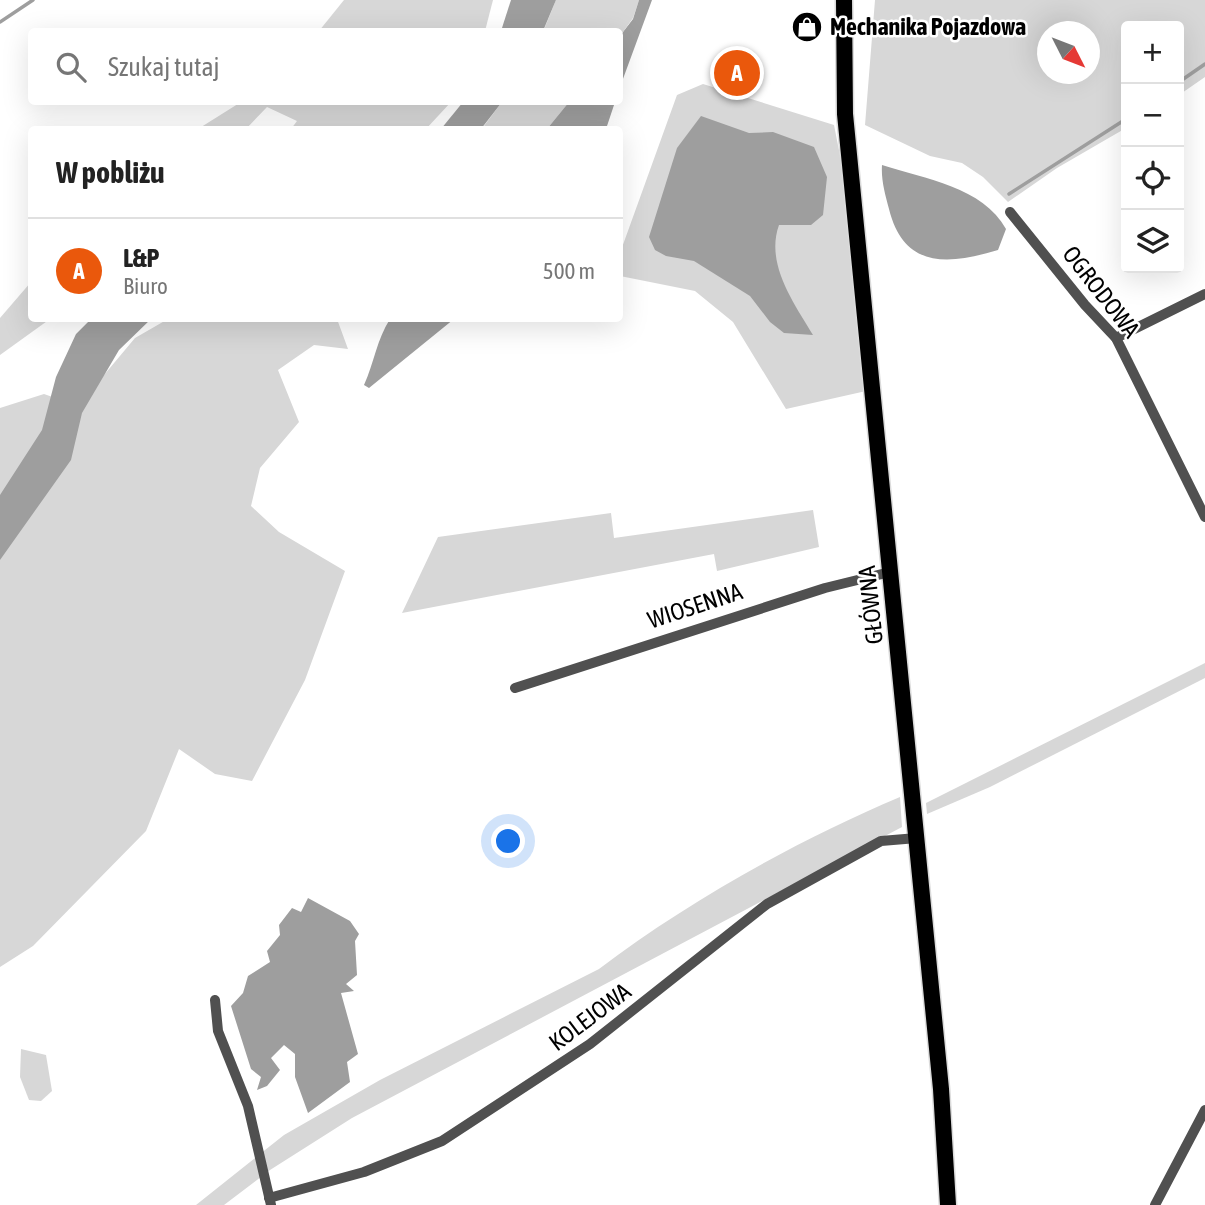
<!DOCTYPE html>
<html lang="pl">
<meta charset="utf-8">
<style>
body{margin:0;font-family:"Asap Condensed",sans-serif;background:#f2f2f2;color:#222}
.controls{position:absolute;right:21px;top:21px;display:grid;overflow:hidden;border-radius:7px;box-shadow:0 7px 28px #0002}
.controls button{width:63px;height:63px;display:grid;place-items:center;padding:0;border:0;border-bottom:2px solid #e0e0e0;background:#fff;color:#222;font:35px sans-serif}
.compass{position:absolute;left:1037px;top:21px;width:63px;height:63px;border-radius:50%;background:#fff;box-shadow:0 7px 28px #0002;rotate:132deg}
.you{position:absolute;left:509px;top:842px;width:24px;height:24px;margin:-18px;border:5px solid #fff;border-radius:50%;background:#1a73e8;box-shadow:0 0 0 10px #1a73e833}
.badge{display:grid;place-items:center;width:46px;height:46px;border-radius:50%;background:#ea580c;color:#fff;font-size:23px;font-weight:700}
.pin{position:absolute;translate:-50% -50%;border:4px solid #fff;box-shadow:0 2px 7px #0006}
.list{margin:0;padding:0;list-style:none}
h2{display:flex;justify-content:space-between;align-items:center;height:91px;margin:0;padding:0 28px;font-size:30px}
h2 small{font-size:23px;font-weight:400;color:#767676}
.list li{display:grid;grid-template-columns:46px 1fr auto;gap:21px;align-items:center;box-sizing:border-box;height:105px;padding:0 28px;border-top:2px solid #e0e0e0}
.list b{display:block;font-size:26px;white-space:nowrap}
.list p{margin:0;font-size:23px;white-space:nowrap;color:#767676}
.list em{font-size:23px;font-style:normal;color:#767676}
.icon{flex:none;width:38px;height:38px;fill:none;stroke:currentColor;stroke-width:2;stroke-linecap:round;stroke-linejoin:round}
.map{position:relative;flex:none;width:1205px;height:1205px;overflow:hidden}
.search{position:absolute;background:#fff;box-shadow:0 7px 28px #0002;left:28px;top:28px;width:595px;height:77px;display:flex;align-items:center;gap:18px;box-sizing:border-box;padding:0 24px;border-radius:7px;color:#767676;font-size:26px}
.panel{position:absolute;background:#fff;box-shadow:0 7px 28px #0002;left:28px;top:126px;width:595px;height:196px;border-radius:7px}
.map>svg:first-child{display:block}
.green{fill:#d7d7d7;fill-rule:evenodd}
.water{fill:#9e9e9e}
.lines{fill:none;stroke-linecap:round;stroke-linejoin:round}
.stream{stroke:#9e9e9e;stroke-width:3.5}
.primary-casing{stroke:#dbdbdb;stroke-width:19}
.street{stroke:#505050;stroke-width:10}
.primary{stroke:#000;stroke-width:16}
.labels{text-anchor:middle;stroke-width:5;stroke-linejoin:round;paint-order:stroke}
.poi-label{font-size:24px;font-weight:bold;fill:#000;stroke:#fff;text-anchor:start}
.street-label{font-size:24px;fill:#000;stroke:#fff}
</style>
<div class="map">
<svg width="1205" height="1205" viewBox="0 0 1205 1205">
<rect width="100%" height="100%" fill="#fff"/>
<g class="green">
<path d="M344,0H493L485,31H319Z"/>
<path d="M556,0H639L633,18L620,36V32H543Z"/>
<path d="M875,0H1205V77L1179,95V26H1126V128L1057,168L1008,202L983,177L962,163L930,156L865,125ZM1048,32H1090V74H1048Z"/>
<path d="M703,84L834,125L862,266L875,389L786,409L733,322L695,291L620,276V253L677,95Z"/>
<path d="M241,102H451L426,129H291L297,121L267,107L246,129H198Z"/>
<path d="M502,102H569L547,129L481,130Z"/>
<path d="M31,282L32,318L50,319L0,355V318Z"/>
<path d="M168,319H337L348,349L314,345L278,370L299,422L260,468L251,506L279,532L345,571L305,680L252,781L215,774L179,749L146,831L33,946L0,967V408L44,394L78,406L135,338Z"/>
<path d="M813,510L819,547L717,571L714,554L402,613L438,537L611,513L614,538Z"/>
<path d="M1205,663V678L990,787L927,814L926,803Z"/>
<path d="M900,797L902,827L352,1118L270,1170L224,1205H196L284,1135L380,1080L599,969C687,902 798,840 900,797Z"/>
<path d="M21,1049L46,1055L52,1091L41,1101L29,1100L20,1077Z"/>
</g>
<g class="water">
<path d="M511,0H556L543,31H501Z"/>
<path d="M639,0H652L620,87V36L633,19Z"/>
<path d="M463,102H502L481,129H441Z"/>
<path d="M569,102H615L606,129H547Z"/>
<path d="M701,116L749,133L773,132L814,147L827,177L823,215L811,225H779C765,264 794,303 813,335L784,333L770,322L750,296L694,261L666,256L655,250L649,237L677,148Z"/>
<path d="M882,165C925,179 983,187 1006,229L998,250C948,265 904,269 889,209C885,194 881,180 882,165Z"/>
<path d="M91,319H151L119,350L82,413L71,460L0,560V495L42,430L56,377L76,334Z"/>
<path d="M390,319H454L369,388L364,385C374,363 377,339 390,319Z"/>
<path d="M308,898L350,921L359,934L355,941L357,975L346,984L354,991L341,993L358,1054L347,1062L350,1082L308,1113L295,1077V1054L284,1045L271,1058L280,1070L267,1086L257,1090L261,1077L251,1069L231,1006L243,993L248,976L270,962L267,951L280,935L279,925L292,908L301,912Z"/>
</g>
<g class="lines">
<g class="stream">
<path d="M0,22L33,0"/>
<path d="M1179,82L1205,64"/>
<path d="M1009,194L1126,119"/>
</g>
<g class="primary-casing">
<path id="primary" d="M844,0L845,114L941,1089L948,1205"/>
</g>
<g class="street">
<path d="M1010,212L1085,305L1116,338L1205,517"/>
<path d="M1116,338L1205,294"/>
<path d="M515,688L825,588L890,572"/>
<path d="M215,1000L218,1031L248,1106L271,1205"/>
<path d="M269,1198L364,1172L442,1141L590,1044L767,904L881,841L917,838"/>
<path d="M1155,1205L1205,1110"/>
</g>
<use href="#primary" class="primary"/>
</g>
<defs>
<g id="shop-disc" transform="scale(1.575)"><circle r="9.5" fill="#000" stroke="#fff"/><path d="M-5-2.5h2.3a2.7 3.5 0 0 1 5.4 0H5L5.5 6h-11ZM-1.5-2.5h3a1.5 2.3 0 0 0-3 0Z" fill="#fff"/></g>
</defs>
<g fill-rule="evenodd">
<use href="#shop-disc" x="807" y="27"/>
</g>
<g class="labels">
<g class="poi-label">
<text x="830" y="35">Mechanika Pojazdowa</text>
</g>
<g class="street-label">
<text transform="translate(1101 292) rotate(52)" y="8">OGRODOWA</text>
<text transform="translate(871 605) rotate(-96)" y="8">GŁÓWNA</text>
<text transform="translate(695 606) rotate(-18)" y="8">WIOSENNA</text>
<text transform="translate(590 1017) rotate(-37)" y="8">KOLEJOWA</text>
</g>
</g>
</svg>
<div class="controls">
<button>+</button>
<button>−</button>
<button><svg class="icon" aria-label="locate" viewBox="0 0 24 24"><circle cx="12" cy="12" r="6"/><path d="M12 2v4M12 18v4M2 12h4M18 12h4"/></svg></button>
<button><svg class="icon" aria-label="layers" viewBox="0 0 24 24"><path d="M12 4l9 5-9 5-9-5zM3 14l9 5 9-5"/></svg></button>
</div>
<svg class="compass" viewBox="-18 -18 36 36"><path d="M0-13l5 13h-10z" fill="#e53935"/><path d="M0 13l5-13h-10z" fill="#767676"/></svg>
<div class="you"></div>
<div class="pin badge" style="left:737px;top:73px">A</div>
<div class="search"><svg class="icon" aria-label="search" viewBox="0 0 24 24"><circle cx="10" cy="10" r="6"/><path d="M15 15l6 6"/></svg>Szukaj tutaj</div>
<section class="panel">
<h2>W pobliżu<small></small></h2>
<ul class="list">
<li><span class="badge">A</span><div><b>L&amp;P</b><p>Biuro</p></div><em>500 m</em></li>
</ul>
</section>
</div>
